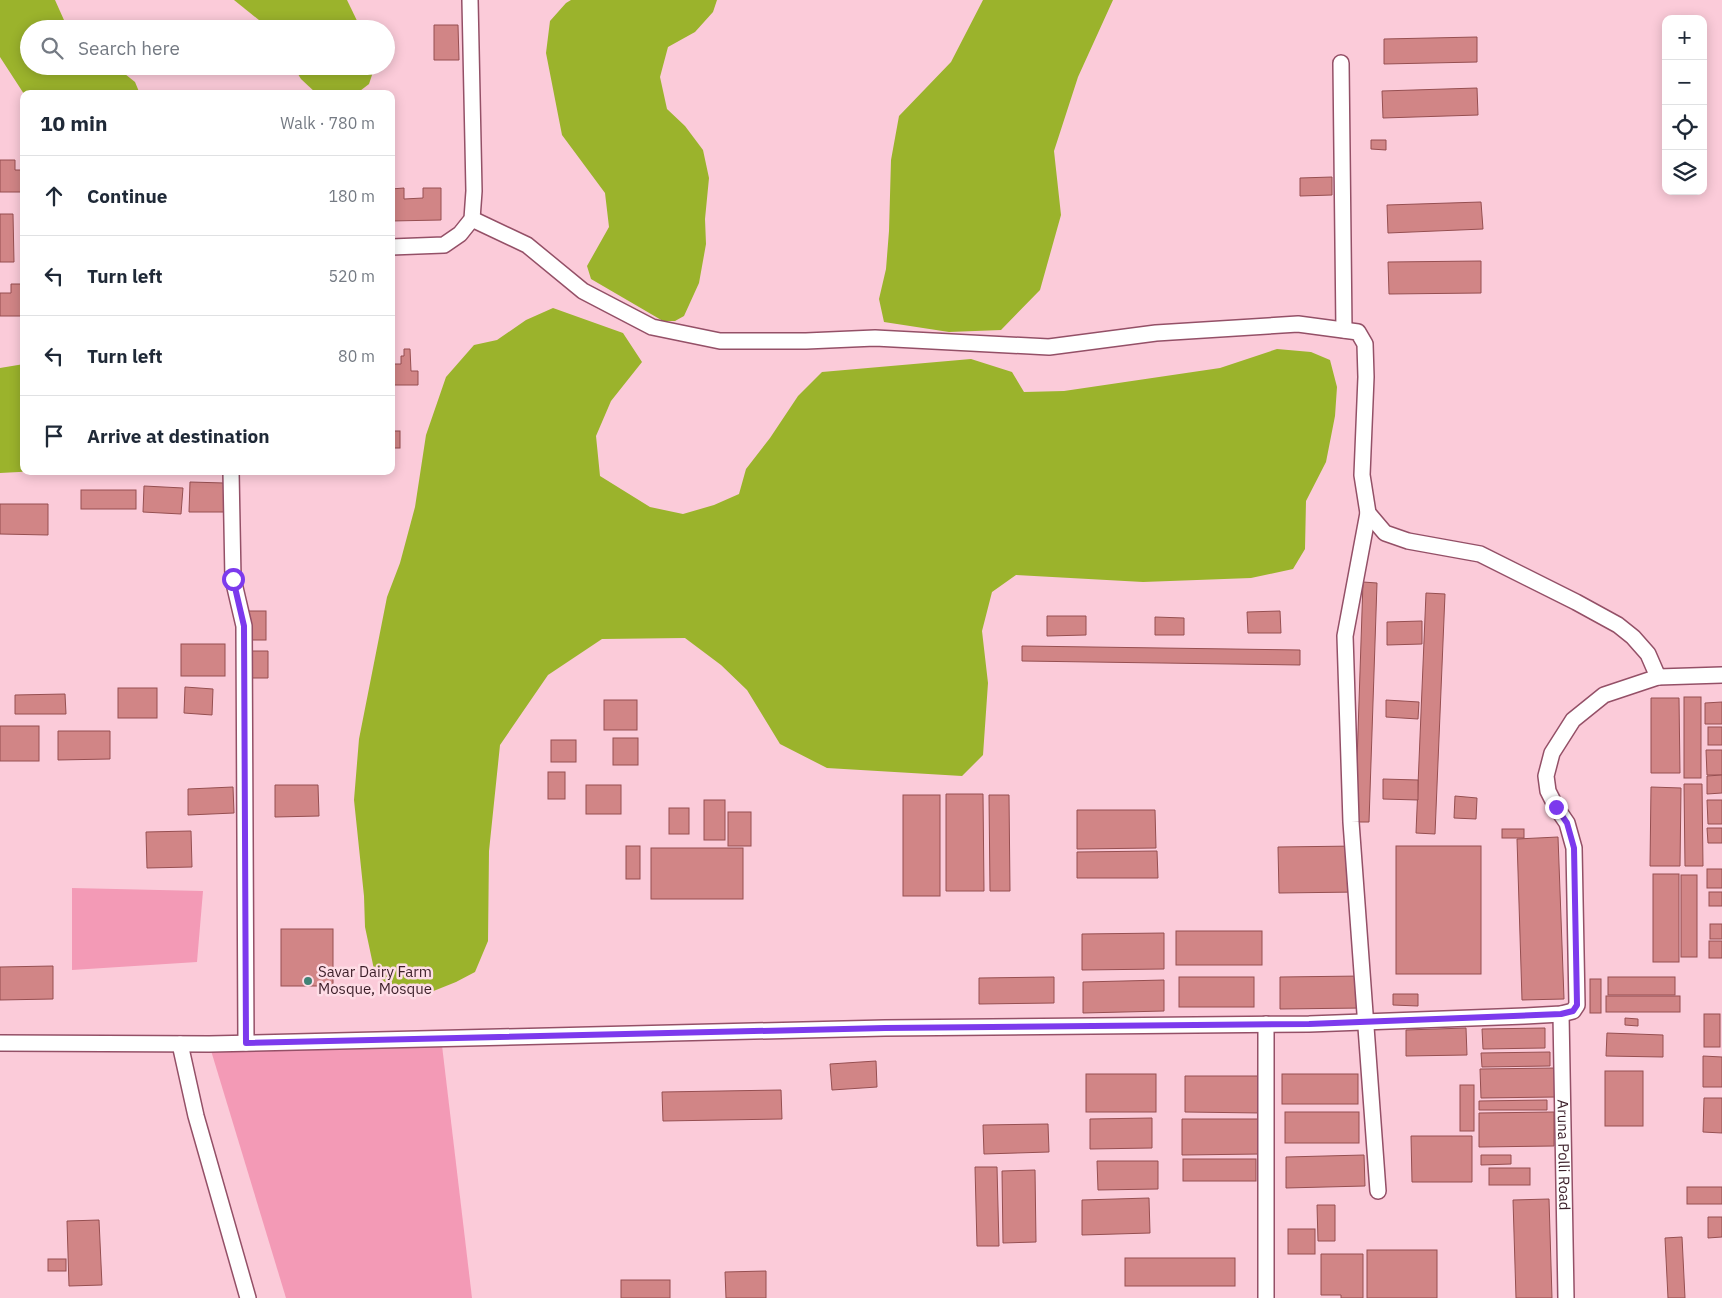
<!DOCTYPE html>
<meta charset="utf-8">
<style>
body{margin:0;font-family:"IBM Plex Sans",sans-serif;background:#f6f6f7;color:#1f2937}
.controls{position:absolute;right:15px;top:15px;display:grid;overflow:hidden;border-radius:10px;box-shadow:0 2px 12px #0003}
.controls button{width:45px;height:45px;display:grid;place-items:center;padding:0;border:0;border-bottom:1px solid #e0e1e3;background:#fff;color:#1f2937;font:25px sans-serif}
.stop{position:absolute;width:15px;height:15px;margin:-11px;border:4px solid #7c3aed;border-radius:50%;background:#fff}
.stop.end{background:#7c3aed;border-color:#fff;box-shadow:0 1px 5px #0008}
.list{margin:0;padding:0;list-style:none}
h2{display:flex;justify-content:space-between;align-items:center;height:65px;margin:0;padding:0 20px;font-size:21px}
h2 small{font-size:16px;font-weight:400;color:#747a83}
.list li{display:grid;grid-template-columns:32px 1fr auto;gap:15px;align-items:center;box-sizing:border-box;height:80px;padding:0 20px;border-top:1px solid #e0e1e3}
.list b{display:block;font-size:19px;white-space:nowrap}
.list em{font-size:16px;font-style:normal;color:#747a83}
.icon{flex:none;width:28px;height:28px;fill:none;stroke:currentColor;stroke-width:2;stroke-linecap:round;stroke-linejoin:round}
.map{position:relative;flex:none;width:1722px;height:1298px;overflow:hidden}
.search{position:absolute;background:#fff;box-shadow:0 2px 12px #0003;left:20px;top:20px;width:375px;height:55px;display:flex;align-items:center;gap:12px;box-sizing:border-box;padding:0 18px;border-radius:28px;color:#747a83;font-size:19px}
.panel{position:absolute;background:#fff;box-shadow:0 2px 12px #0003;left:20px;top:90px;width:375px;height:385px;border-radius:10px}
.map>svg:first-child{display:block}
.green{fill:#f39ab6}
.water{fill:#9bb32c}
.building{fill:#d18586;stroke:#964f51}
.lines{fill:none;stroke-linecap:round;stroke-linejoin:round}
.street-casing{stroke:#945067;stroke-width:18}
.street{stroke:#fff;stroke-width:15}
.route{stroke:#7c3aed;stroke-width:6}
.poi-dot{fill:#408376;stroke:#fedde6;stroke-width:2}
.labels{text-anchor:middle;stroke-width:5;stroke-linejoin:round;paint-order:stroke}
.poi-label{font-size:15px;fill:#3c1f29;stroke:#fedde6;text-anchor:start}
.street-label{font-size:15px;fill:#3c1f29;stroke:#fedde6}
</style>
<div class="map">
<svg width="1722" height="1298" viewBox="0 0 1722 1298">
<rect width="100%" height="100%" fill="#fbcbd9"/>
<g class="green">
<path d="M72,888L203,891L197,962L72,970Z"/>
<path d="M441,1037L472,1298H286L209,1044Z"/>
</g>
<g class="water">
<path d="M0,0H55L68,29H29V66H115L135,82L140,94H24L0,57Z"/>
<path d="M234,0H347L361,29H270Z"/>
<path d="M571,0H717L713,12L695,32L668,47L660,77L667,109L685,126L703,150L709,178L705,219L706,244L699,283L684,316L675,321H663L591,279L587,266L609,227L605,193L562,135L546,53L550,21L566,3Z"/>
<path d="M983,0H1113L1078,77L1054,151L1061,215L1040,290L1001,330L949,332L884,322L879,299L886,269L889,231L891,160L899,116L951,62Z"/>
<path d="M293,66H375L369,84L356,94H317L301,79Z"/>
<path d="M553,308L623,333L642,362L611,401L596,436L600,476L650,507L683,514L714,505L739,494L746,469L770,438L798,396L822,372L971,359L1012,372L1024,392L1064,391L1220,368L1277,349L1311,352L1330,360L1337,387L1335,416L1326,462L1306,501L1305,549L1293,569L1251,578L1143,582L1016,575L992,592L982,631L988,683L983,755L962,776L827,768L780,744L747,690L721,665L685,638L602,639L548,675L500,745L489,851L488,941L475,972L456,982L431,992L395,990L375,974L365,927L364,896L354,800L359,739L387,597L400,563L415,507L426,435L446,377L474,345L497,340L526,320Z"/>
<path d="M24,364V471H38L0,473V368Z"/>
</g>
<g class="building">
<path d="M434,25H458L459,60H434Z"/>
<path d="M1477,37V62L1384,64V39Z"/>
<path d="M1477,88L1478,115L1383,118L1382,91Z"/>
<path d="M1371,140H1386V150L1371,149Z"/>
<path d="M0,160H15V170H24V192H0Z"/>
<path d="M1332,177V195L1300,196V178Z"/>
<path d="M404,188V199L423,198V188H441V220L391,221V189Z"/>
<path d="M1481,202L1483,229L1388,233L1387,205Z"/>
<path d="M0,214H13L14,262H0Z"/>
<path d="M1481,261V293L1389,294L1388,262Z"/>
<path d="M11,284H24V316H0V293H11Z"/>
<path d="M404,349H410L411,371H418V385H391V364H401V356H404Z"/>
<rect x="391" y="431" width="9" height="17"/>
<path d="M190,482L224,483V512H189Z"/>
<path d="M144,486L183,488L181,514L143,512Z"/>
<rect x="81" y="490" width="55" height="19"/>
<path d="M0,504H48V535L0,534Z"/>
<path d="M1363,582L1377,583L1369,822H1355Z"/>
<path d="M1426,593L1445,594L1435,834L1416,833Z"/>
<rect x="237" y="611" width="29" height="29"/>
<path d="M1280,611L1281,633H1248L1247,612Z"/>
<path d="M1047,616H1086V635L1047,636Z"/>
<path d="M1155,617L1184,618V635H1155Z"/>
<path d="M1422,621V644L1387,645V622Z"/>
<rect x="181" y="644" width="44" height="32"/>
<path d="M1022,646L1300,650V665L1022,661Z"/>
<path d="M239,651H268V678H240Z"/>
<path d="M185,687L213,689L212,715L184,713Z"/>
<rect x="118" y="688" width="39" height="30"/>
<path d="M65,694L66,714H15V695Z"/>
<rect x="1684" y="697" width="17" height="81"/>
<path d="M1651,698H1679L1680,773H1651Z"/>
<rect x="604" y="700" width="33" height="30"/>
<path d="M1386,700L1419,702L1418,719L1386,717Z"/>
<path d="M1722,702V724H1705V703Z"/>
<rect x="0" y="726" width="39" height="35"/>
<rect x="1708" y="727" width="14" height="18"/>
<path d="M58,731H110V759L58,760Z"/>
<rect x="613" y="738" width="25" height="27"/>
<rect x="551" y="740" width="25" height="22"/>
<path d="M1706,750H1722V775H1707Z"/>
<rect x="548" y="772" width="17" height="27"/>
<path d="M1722,775V793L1707,794V776Z"/>
<path d="M1383,779L1418,780V800L1383,799Z"/>
<path d="M1684,784H1702L1703,866H1685Z"/>
<path d="M275,785H318L319,816L275,817Z"/>
<rect x="586" y="785" width="35" height="29"/>
<path d="M233,787L234,813L188,815V789Z"/>
<path d="M1651,787L1681,788L1680,866H1650Z"/>
<path d="M946,794H983L984,891H946Z"/>
<rect x="903" y="795" width="37" height="101"/>
<path d="M989,795H1009L1010,891H990Z"/>
<path d="M1455,796L1477,798L1476,819L1454,818Z"/>
<rect x="704" y="800" width="21" height="40"/>
<path d="M1707,800H1722V824H1708Z"/>
<rect x="669" y="808" width="20" height="26"/>
<path d="M1077,810H1155L1156,848L1077,849Z"/>
<rect x="728" y="812" width="23" height="34"/>
<path d="M1707,828H1722V843H1708Z"/>
<rect x="1502" y="829" width="22" height="9"/>
<path d="M191,831L192,867L147,868L146,832Z"/>
<path d="M1558,837L1564,999L1522,1000L1517,839Z"/>
<rect x="626" y="846" width="14" height="33"/>
<path d="M1357,846L1358,892L1279,893L1278,847Z"/>
<rect x="1396" y="846" width="85" height="128"/>
<rect x="651" y="848" width="92" height="51"/>
<path d="M1157,851L1158,878H1077V852Z"/>
<rect x="1707" y="869" width="15" height="19"/>
<rect x="1653" y="874" width="26" height="88"/>
<rect x="1681" y="875" width="16" height="82"/>
<rect x="1709" y="892" width="13" height="14"/>
<rect x="1710" y="924" width="12" height="15"/>
<rect x="281" y="929" width="52" height="57"/>
<rect x="1176" y="931" width="86" height="34"/>
<path d="M1164,933V969L1082,970V934Z"/>
<rect x="1709" y="941" width="13" height="17"/>
<path d="M53,966V999L0,1000V967Z"/>
<path d="M1362,976L1363,1008L1280,1009V977Z"/>
<path d="M1054,977V1003L979,1004V978Z"/>
<rect x="1179" y="977" width="75" height="30"/>
<rect x="1608" y="977" width="67" height="18"/>
<rect x="1590" y="979" width="11" height="34"/>
<path d="M1164,980V1011L1083,1013V982Z"/>
<path d="M1393,994H1418V1006L1393,1005Z"/>
<rect x="1606" y="996" width="74" height="16"/>
<rect x="1704" y="1014" width="16" height="33"/>
<path d="M1625,1018L1638,1019V1026L1625,1025Z"/>
<path d="M1466,1028L1467,1055L1406,1056V1030Z"/>
<path d="M1545,1028V1048L1483,1049L1482,1029Z"/>
<path d="M1607,1033L1663,1035V1057L1606,1056Z"/>
<path d="M1550,1052V1066L1482,1067L1481,1053Z"/>
<path d="M1703,1056L1722,1057V1087H1703Z"/>
<path d="M876,1061L877,1087L832,1090L830,1064Z"/>
<path d="M1556,1068V1097L1481,1098L1480,1069Z"/>
<rect x="1605" y="1071" width="38" height="55"/>
<rect x="1086" y="1074" width="70" height="38"/>
<rect x="1282" y="1074" width="76" height="30"/>
<path d="M1185,1076H1261V1113L1185,1112Z"/>
<rect x="1460" y="1085" width="14" height="46"/>
<path d="M781,1090L782,1119L663,1121L662,1092Z"/>
<path d="M1704,1098H1722V1133L1703,1132Z"/>
<path d="M1547,1100V1110H1479V1101Z"/>
<rect x="1285" y="1112" width="74" height="31"/>
<path d="M1554,1112V1146L1479,1147V1113Z"/>
<path d="M1152,1118V1148L1090,1149V1119Z"/>
<path d="M1182,1119H1259L1260,1154L1182,1155Z"/>
<path d="M1048,1124L1049,1152L984,1154L983,1125Z"/>
<path d="M1411,1136H1472V1182H1412Z"/>
<path d="M1364,1155L1365,1186L1286,1188V1157Z"/>
<path d="M1481,1155H1511V1164L1481,1165Z"/>
<rect x="1183" y="1159" width="73" height="22"/>
<path d="M1097,1161H1158V1189L1098,1190Z"/>
<path d="M975,1167H997L999,1246H977Z"/>
<rect x="1489" y="1168" width="41" height="17"/>
<path d="M1035,1170L1036,1242L1003,1243L1002,1171Z"/>
<rect x="1687" y="1187" width="35" height="17"/>
<path d="M1149,1198L1150,1233L1082,1235V1200Z"/>
<path d="M1549,1199L1552,1298H1516L1513,1200Z"/>
<path d="M1317,1205H1335V1241H1318Z"/>
<path d="M1708,1217H1722V1237L1708,1238Z"/>
<path d="M99,1220L102,1285L69,1286L67,1221Z"/>
<rect x="1288" y="1229" width="27" height="25"/>
<path d="M1682,1237L1685,1298H1668L1665,1238Z"/>
<rect x="1367" y="1250" width="70" height="48"/>
<path d="M1321,1254H1363V1298H1341V1295H1321Z"/>
<rect x="1125" y="1258" width="110" height="28"/>
<rect x="48" y="1259" width="18" height="12"/>
<path d="M766,1271V1298H726L725,1272Z"/>
<rect x="621" y="1280" width="49" height="18"/>
</g>
<g class="lines">
<g class="street-casing">
<g id="street">
<path d="M1341,63L1344,330"/>
<path d="M472,219L527,245L583,291L652,327L720,341H806L875,338L1049,347L1156,333L1298,324L1358,332L1365,344L1366,377L1362,475L1368,513L1385,533L1408,541L1480,554L1576,602L1618,625L1633,637L1648,654L1658,677"/>
<path d="M391,247L444,245L460,234L472,219L474,191L470,0"/>
<path d="M231,471L233,579L244,626L246,1043"/>
<path d="M1368,513L1345,636L1351,822L1378,1191"/>
<path id="s1" d="M1561,1014L1566,1298"/>
<path d="M1266,1024V1298"/>
<path d="M0,1043L209,1044L885,1028L1309,1024L1525,1016L1561,1014L1573,1011L1577,1005L1574,848L1567,823L1556,807L1548,791L1546,776L1552,753L1573,720L1604,695L1658,677L1722,675"/>
<path d="M180,1044L196,1116L248,1298"/>
</g>
</g>
<use href="#street" class="street"/>
</g>
<g class="lines">
<path class="route" d="M233,579L244,626L246,1043L885,1028L1309,1024L1561,1014L1573,1011L1577,1005L1574,848L1567,823L1556,807"/>
</g>
<circle class="poi-dot" cx="308" cy="981" r="5"/>
<g class="labels">
<g class="poi-label">
<text x="318" y="977">Savar Dairy Farm<tspan x="318" dy="17">Mosque, Mosque</tspan></text>
</g>
<g class="street-label">
<text dy="5" stroke="none"><textPath href="#s1" startOffset="141">Aruna Polli Road</textPath></text>
</g>
</g>
</svg>
<div class="controls">
<button>+</button>
<button>−</button>
<button><svg class="icon" aria-label="locate" viewBox="0 0 24 24"><circle cx="12" cy="12" r="6"/><path d="M12 2v4M12 18v4M2 12h4M18 12h4"/></svg></button>
<button><svg class="icon" aria-label="layers" viewBox="0 0 24 24"><path d="M12 4l9 5-9 5-9-5zM3 14l9 5 9-5"/></svg></button>
</div>
<div class="stop" style="left:233px;top:579px"></div>
<div class="stop end" style="left:1556px;top:807px"></div>
<div class="search"><svg class="icon" aria-label="search" viewBox="0 0 24 24"><circle cx="10" cy="10" r="6"/><path d="M15 15l6 6"/></svg>Search here</div>
<section class="panel">
<h2>10 min<small>Walk · 780 m</small></h2>
<ul class="list">
<li><svg class="icon" aria-label="ahead" viewBox="0 0 24 24"><path d="M12 20V5M6 11l6-6 6 6"/></svg><div><b>Continue</b></div><em>180 m</em></li>
<li><svg class="icon" aria-label="left" viewBox="0 0 24 24"><path d="M17 20v-9H6M10 6l-5 5 5 5"/></svg><div><b>Turn left</b></div><em>520 m</em></li>
<li><svg class="icon" aria-label="left" viewBox="0 0 24 24"><path d="M17 20v-9H6M10 6l-5 5 5 5"/></svg><div><b>Turn left</b></div><em>80 m</em></li>
<li><svg class="icon" aria-label="arrive" viewBox="0 0 24 24"><path d="M6 21V4h12l-3 4 3 4H6"/></svg><div><b>Arrive at destination</b></div></li>
</ul>
</section>
</div>
